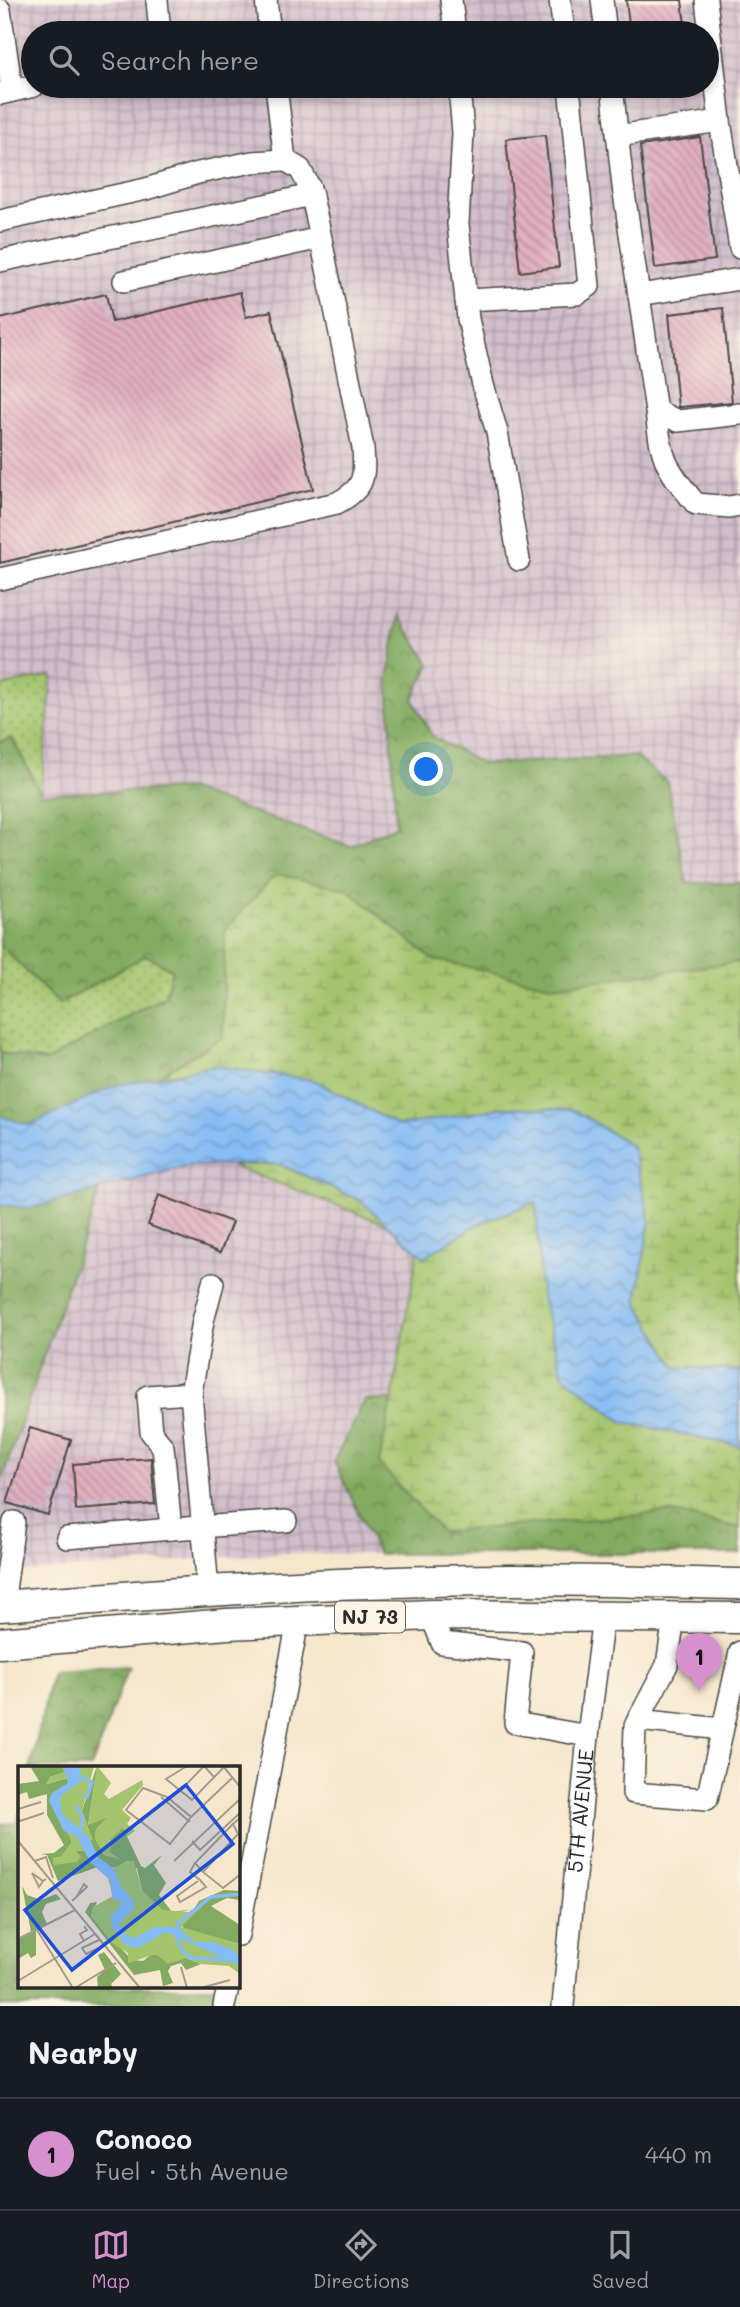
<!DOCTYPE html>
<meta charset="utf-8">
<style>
body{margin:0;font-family:Mali,sans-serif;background:#20242c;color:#f1f3f6}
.you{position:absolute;left:427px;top:770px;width:24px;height:24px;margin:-18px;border:5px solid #fff;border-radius:50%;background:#1a73e8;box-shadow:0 0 0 10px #1a73e833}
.badge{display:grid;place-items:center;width:46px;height:46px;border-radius:50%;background:#d690ce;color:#111;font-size:23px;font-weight:700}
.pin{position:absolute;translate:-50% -58px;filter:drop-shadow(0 2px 4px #0008)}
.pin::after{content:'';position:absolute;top:37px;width:24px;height:21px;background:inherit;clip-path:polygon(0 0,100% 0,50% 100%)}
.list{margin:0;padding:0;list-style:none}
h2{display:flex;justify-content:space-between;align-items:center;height:91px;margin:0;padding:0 28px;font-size:30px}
h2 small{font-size:23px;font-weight:400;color:#9ea1a6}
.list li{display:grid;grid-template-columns:46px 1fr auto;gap:21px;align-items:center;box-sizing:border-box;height:112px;padding:0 28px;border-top:2px solid #363941}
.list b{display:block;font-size:26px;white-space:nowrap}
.list p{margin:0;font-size:23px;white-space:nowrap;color:#9ea1a6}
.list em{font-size:23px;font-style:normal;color:#9ea1a6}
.icon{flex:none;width:38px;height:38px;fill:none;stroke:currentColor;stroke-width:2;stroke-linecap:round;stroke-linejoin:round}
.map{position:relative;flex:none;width:740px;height:2006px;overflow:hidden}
.search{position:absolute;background:#171b24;box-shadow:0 4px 10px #0003;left:21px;right:21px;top:21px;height:77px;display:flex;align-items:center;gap:18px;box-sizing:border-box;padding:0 24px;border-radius:38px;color:#9ea1a6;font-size:26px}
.sheet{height:203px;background:#171b24}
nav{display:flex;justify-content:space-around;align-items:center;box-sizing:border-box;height:98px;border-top:2px solid #363941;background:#171b24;font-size:19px;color:#9ea1a6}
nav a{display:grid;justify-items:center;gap:4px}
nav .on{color:#d690ce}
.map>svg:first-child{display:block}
.industrial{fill:url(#industrial-grid);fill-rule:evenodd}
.grass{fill:url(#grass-dots);stroke:#67784c;stroke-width:2}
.forest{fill:url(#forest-crowns);stroke:#566a46;stroke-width:2}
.wetland{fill:url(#wetland-marsh);stroke:#67784c;stroke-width:2}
.water{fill:url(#water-waves);stroke:#587490;stroke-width:2}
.building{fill:url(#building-back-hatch)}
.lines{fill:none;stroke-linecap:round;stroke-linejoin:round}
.minor-casing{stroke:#494743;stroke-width:24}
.highway-casing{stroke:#494743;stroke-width:33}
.minor{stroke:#fff;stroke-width:21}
.highway{stroke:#fff;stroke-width:30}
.labels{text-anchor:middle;stroke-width:5;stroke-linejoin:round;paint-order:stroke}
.shield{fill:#fcf5e5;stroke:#6a6863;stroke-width:2}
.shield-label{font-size:19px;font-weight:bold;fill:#2b2b2b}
.street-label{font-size:21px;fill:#2b2b2b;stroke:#fcf5e5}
.inset-river{fill:none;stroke:#85bcf5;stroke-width:3.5}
.inset-road{fill:none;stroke:#a49b8c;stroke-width:2}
.view{fill:#1d4ed8;fill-opacity:0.15;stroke:#1d4ed8;stroke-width:3.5}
.inset-edge{fill:none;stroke:#2b2b2b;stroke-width:3.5}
</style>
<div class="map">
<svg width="740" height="2006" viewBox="0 0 740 2006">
<defs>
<pattern id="industrial-grid" width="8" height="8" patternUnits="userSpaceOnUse" patternTransform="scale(1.75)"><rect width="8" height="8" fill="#d1bdcc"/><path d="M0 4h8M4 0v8" fill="none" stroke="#aa9aa6"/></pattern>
<pattern id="grass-dots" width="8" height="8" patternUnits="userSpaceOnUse" patternTransform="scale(1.75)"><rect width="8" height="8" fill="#a3c46d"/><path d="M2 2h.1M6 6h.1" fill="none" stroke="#859f5a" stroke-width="1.8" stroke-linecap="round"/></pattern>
<pattern id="forest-crowns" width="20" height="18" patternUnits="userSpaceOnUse" patternTransform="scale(1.75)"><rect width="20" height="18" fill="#82aa60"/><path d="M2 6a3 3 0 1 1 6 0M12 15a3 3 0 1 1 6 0" fill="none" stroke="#6b8b4f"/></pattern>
<pattern id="wetland-marsh" width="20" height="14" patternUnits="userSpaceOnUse" patternTransform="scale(1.75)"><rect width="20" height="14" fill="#a3c46d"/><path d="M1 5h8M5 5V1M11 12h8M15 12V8" fill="none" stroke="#859f5a"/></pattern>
<pattern id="water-waves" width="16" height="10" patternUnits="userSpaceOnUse" patternTransform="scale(1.75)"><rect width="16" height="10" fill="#85bcf5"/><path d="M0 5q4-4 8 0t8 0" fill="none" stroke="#6d99c7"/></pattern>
<pattern id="building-back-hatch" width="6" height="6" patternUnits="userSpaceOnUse" patternTransform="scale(1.75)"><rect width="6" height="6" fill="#e1afc1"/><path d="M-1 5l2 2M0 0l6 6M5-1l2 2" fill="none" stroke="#b78f9d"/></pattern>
</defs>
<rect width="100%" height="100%" fill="#fcf5e5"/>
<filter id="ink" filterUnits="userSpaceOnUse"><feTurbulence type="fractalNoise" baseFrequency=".0143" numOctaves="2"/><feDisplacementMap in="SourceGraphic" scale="14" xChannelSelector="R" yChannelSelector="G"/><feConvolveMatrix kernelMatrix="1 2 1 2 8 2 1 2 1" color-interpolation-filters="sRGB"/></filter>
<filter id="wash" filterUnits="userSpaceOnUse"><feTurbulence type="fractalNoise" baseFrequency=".00686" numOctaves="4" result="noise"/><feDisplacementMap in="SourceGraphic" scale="28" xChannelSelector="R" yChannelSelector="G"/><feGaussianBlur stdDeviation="1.57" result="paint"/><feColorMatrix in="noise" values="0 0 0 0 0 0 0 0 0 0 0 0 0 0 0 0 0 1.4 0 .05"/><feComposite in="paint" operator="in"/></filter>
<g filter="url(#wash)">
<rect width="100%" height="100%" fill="#f5e6cc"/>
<g class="industrial">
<path d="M0,0H740V890L621,922L365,926L67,1048L0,1038ZM33,33H707V86H33Z"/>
<path d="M155,1157L222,1162L420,1237L392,1400H365L334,1460L378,1554L282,1553L0,1574V1485L102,1184Z"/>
</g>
<g class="grass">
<path d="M52,675L41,794L12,738L0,742V687Z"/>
<path d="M0,945L59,1004L146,955L172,969L166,996L46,1061L0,1053Z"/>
</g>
<g class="forest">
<path d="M398,615L430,664L413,699L432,736L482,764L635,756L667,782L687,883H740V962L554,986L432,959L347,889L225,930L223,1037L157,1077L102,1184L0,1485V1053L46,1061L165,996L172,970L146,955L59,1004L0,945V742L12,738L41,794L187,789L350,846L396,826L388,679Z"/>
<path d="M365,1400H392L379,1464L442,1532L670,1512L740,1528V1554H378L334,1461Z"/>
<path d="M128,1667L91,1768H30L52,1672Z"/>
<path d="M19,1814V1987H226L222,2006H0V1824L17,1823Z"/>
</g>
<path class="wetland" d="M276,874L347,889L432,959L554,986L740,962V1528L670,1512L442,1532L379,1464L392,1400L420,1237L222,1162L155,1157L102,1184L157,1077L223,1037L225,930Z"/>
<path class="water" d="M214,1066L314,1080L399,1126L505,1107L574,1110L632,1146L650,1220L637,1301L676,1367L740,1371V1446L623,1422L563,1375L541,1294L536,1202L478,1224L424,1257L361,1201L279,1164L186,1166L32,1208L0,1205V1116L30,1125L114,1086Z"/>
<g id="blocks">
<g class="building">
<path d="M626,0H682L686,33H630Z"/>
<path d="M545,135L559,267L520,272L506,139Z"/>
<path d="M700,137L715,260L655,268L640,146Z"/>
<path d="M240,292L246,317L271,311L313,489L0,563V319L106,294L112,322Z"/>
<path d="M723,308L732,402L680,407H678L669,314Z"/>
<path d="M159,1195L232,1222L220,1253L148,1225Z"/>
<path d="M30,1428L71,1440L48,1515L7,1503Z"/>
<path d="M151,1458L155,1504L76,1510L73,1464Z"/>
</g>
</g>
</g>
<g filter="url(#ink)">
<use href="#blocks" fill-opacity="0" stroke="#494743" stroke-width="2"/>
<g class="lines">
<g class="minor-casing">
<g id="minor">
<path d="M157,0L160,33"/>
<path d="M266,0L270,33"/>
<path d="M451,0L455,33"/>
<path d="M560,0L564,33"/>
<path d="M602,0L606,33"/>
<path d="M706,0L720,121L740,248"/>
<path d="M0,10L12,91"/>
<path d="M276,86L285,160"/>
<path d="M459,86L463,133L458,224L468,319L483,385L497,432L519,560"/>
<path d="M612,86L623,186L656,411L678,421L740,414"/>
<path d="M0,94L34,86"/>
<path d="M617,136L720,121"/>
<path d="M0,221L146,189L198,173L252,162L285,160L300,169L310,188L317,219L363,448C365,478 365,488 337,503L0,579"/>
<path d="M0,261L312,195"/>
<path d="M124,281L321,238"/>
<path d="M639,295L740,279"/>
<path d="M466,300L577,294L589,286L569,86"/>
<path d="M656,411C661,459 665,467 696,504L729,507L740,505"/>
<path d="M191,1393L203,1321L213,1283"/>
<path d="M67,1538L171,1529"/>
<path d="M208,1590L191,1393L148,1396L151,1432L163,1447L171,1529L286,1521"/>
<path d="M3,1606L14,1522"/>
<path d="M431,1615L442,1643L522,1652L515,1723L588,1736"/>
<path d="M674,1618L667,1665L635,1726L633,1793L707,1799L740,1652"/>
<path d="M638,1720L722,1729"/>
<path d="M238,1935L298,1621"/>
<path d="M224,2006L228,1987"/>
<path id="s1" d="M563,2006L588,1736L603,1616"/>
</g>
</g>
<g class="highway-casing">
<g id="highway">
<path d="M0,1606C144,1595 288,1584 433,1581C535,1578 638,1582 740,1584"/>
<path d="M0,1643L227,1624L431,1615L740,1618"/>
</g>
</g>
<use href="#minor" class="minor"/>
<use href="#highway" class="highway"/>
</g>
</g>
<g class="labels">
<rect class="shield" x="335" y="1601.5" width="70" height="31" rx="5"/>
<g class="shield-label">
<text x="370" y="1624">NJ 73</text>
</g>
<g class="street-label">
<text dy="7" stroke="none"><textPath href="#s1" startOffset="196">5TH AVENUE</textPath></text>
</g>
</g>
<g transform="translate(18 1766)">
<rect width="222" height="222" fill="#f5e6cc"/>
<path d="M79,0L93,17L86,28L91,33L124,14L125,19L104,44L113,52L109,58L117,65L107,72L105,62L99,94L86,89L77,72L78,63L88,53L70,60Z" fill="#a3c46d"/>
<path d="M12,0H44L47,6L32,11L29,18L49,12L52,16L49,65L54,76L43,91L35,92L36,99L63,82L66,85L74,73L64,45L79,0L70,59L89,52L78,63L77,72L86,89L101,93L92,86L93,73L105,62L123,100L127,102L144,89L136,99L148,117L141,129L154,146L176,143L181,135L206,124L222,125V134L209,132L193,140L222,159V178L167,165L163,157L183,141L154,148L144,144L124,125L119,102L80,101L40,115L29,89L23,88L36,87L46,79L29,49V28L11,33L9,26L0,29V18L21,15ZM4,120L9,129L23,134L38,128L43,133L28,138L24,146L29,158L18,164V189L13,192L10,187L0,193V174L13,166ZM79,136L73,150L114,194L125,195L134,188L168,192L183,198L168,204L163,197L153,200L150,205L155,217L145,220L142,204L116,209L67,146L72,137ZM86,186L103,208L93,218L95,222H80L79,211L87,204L80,189Z" fill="#82aa60"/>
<path d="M44,0H76L64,45L74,73L66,85H58L63,91L59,96L36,99L35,92L43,91L54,76L36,38L52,16L49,12L28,18L32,11L46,6ZM108,95H116L124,125L144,144L171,146L184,140L163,161L222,178V208L211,200L183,198L168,192L150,198L138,188L110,197V187L94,177L73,150L75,141L95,130L89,109L80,101H99Z" fill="#a3c46d"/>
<path d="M45,0H60L63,6L62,16L42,31L44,48L71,71L80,91L96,103L103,121L115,134L116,141L101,158L108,169L116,172L136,161H160L176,176H196L215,184L222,190V200L148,166L120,182L108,180L93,158V150L105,137L94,131L92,114L73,97L58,70L46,65L31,35L34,27L50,17Z" fill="#85bcf5"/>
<path class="inset-river" d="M60,10L74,16L69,31L65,30M58,39L65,52L62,64M159,162L160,157L193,131L223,128M158,170L165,186L173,192L215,194"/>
<path class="inset-road" d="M169,0L148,13L174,34L206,1M205,0L223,22M125,22L149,31L173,51L152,78L108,44ZM162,25L186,0L197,12M143,31L172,56M0,43L23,36M0,51L2,55L26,47M173,51L214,12M223,51L215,58L220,68L185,106L205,122L223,108M0,75L122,222M174,75L182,84L223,46M17,95L28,91L35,112M156,95L223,32M177,97L172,106L182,114M185,106L177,97L215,58M25,115L21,121L14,107L25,115L28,113M180,115L159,130L162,136L188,121L182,114M54,135L69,121L66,118L59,130M19,164L55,222M0,173L57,144M81,174L64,182L68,188L85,180M66,175L62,168L69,164L66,160M163,201L169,222M0,215L77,168M57,222L98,197M183,222L212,214"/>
<path class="view" d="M168,19L215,78L54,204L7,144Z"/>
<rect width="222" height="222" class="inset-edge"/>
</g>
</svg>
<div class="you"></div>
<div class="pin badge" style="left:699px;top:1691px">1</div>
<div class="search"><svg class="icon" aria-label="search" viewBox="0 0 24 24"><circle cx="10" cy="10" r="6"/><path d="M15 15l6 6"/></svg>Search here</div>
</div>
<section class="sheet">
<h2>Nearby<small></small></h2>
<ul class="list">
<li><span class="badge">1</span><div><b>Conoco</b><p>Fuel · 5th Avenue</p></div><em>440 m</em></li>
</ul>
</section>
<nav>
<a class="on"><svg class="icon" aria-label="map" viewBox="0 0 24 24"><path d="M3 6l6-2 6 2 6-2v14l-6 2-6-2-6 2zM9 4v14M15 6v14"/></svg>Map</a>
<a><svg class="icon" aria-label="directions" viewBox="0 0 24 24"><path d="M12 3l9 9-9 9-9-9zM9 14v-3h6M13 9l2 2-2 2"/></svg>Directions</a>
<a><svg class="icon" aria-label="saved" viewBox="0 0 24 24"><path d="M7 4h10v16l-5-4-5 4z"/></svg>Saved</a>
</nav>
